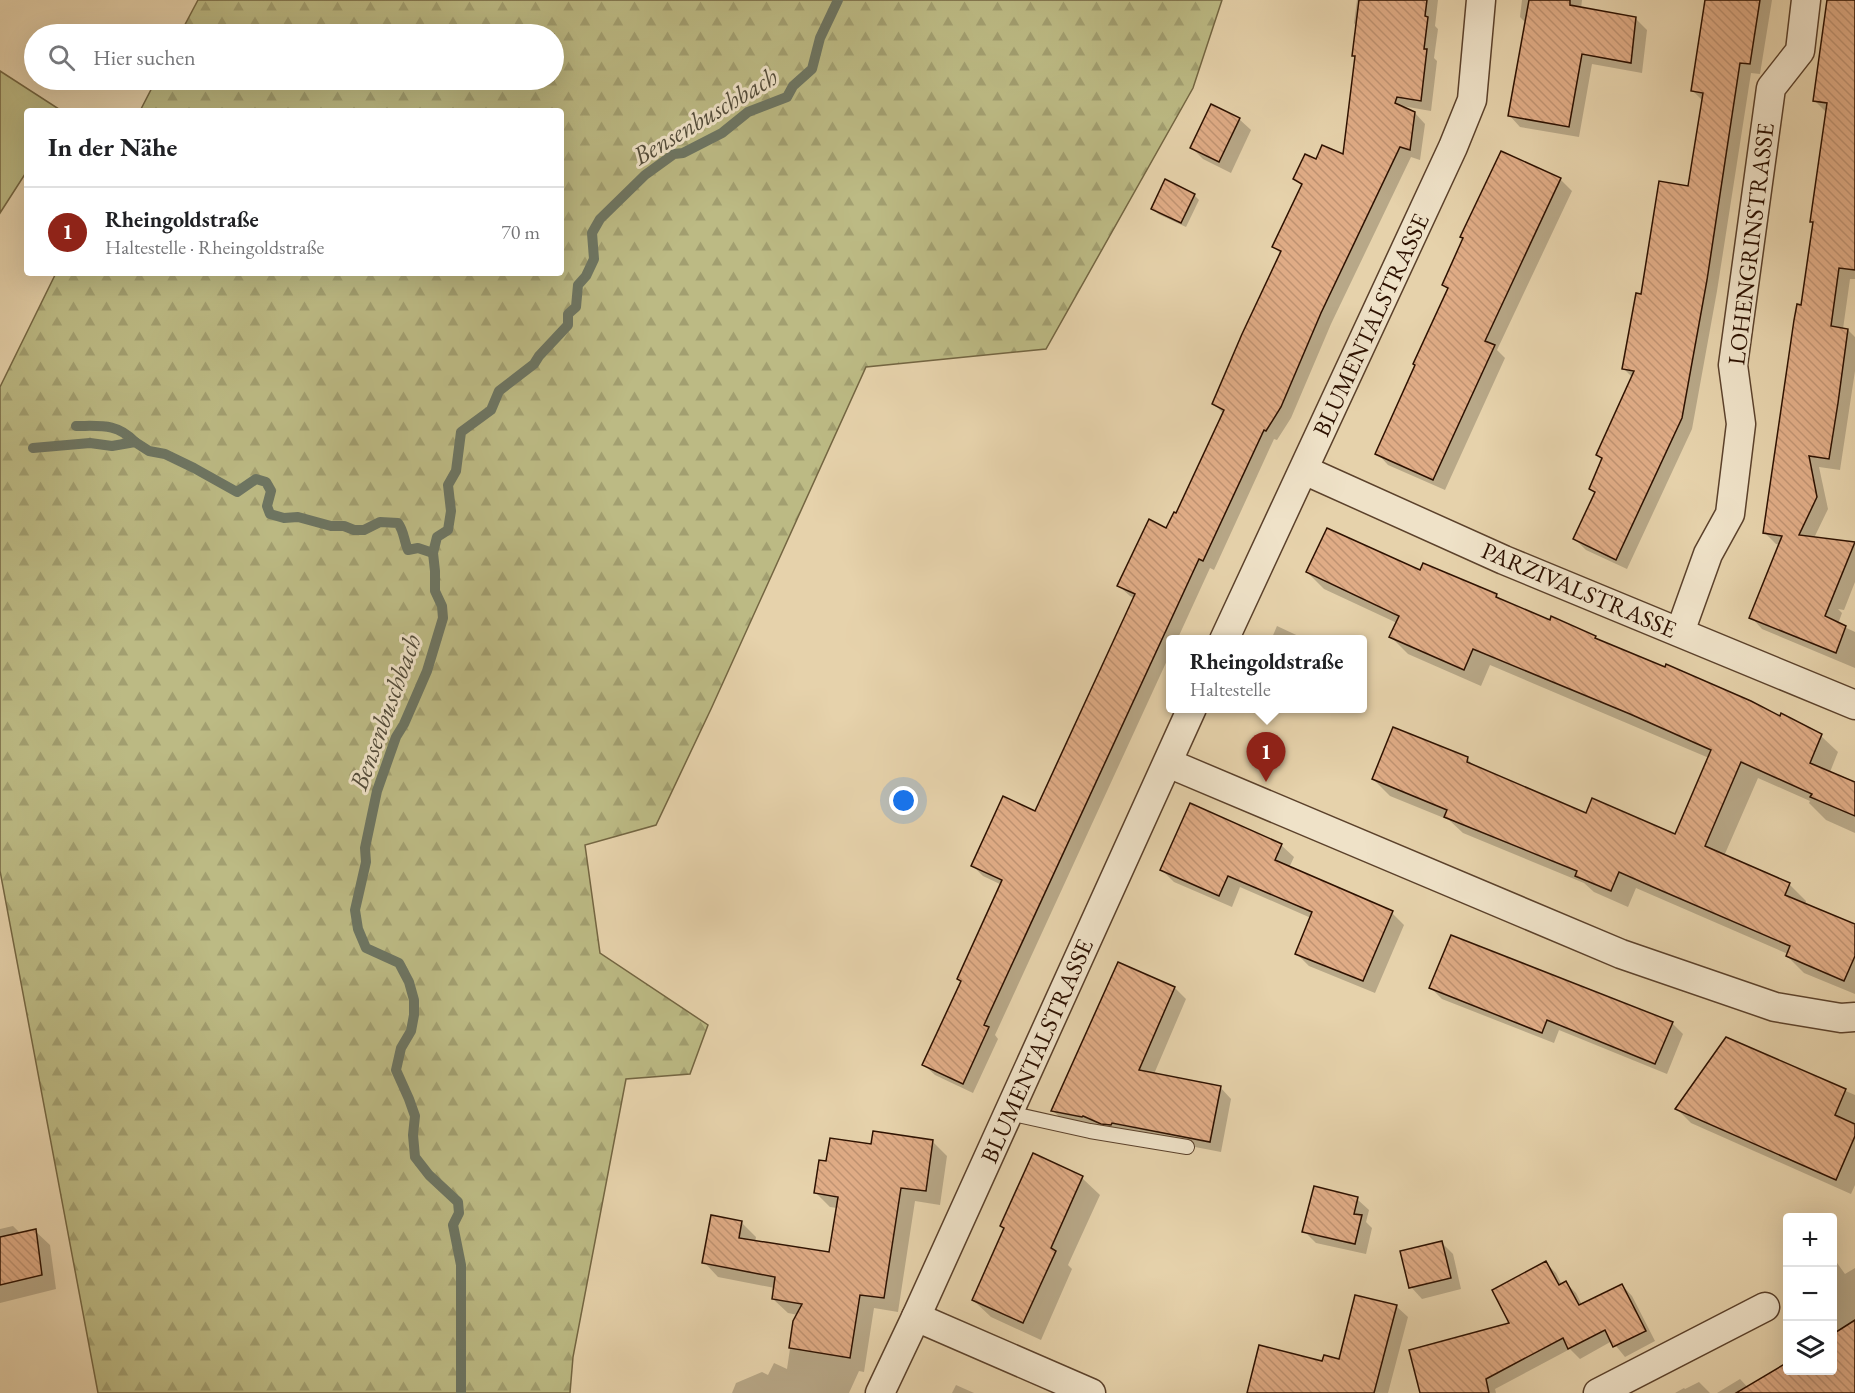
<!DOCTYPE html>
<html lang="de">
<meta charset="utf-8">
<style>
body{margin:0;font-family:"EB Garamond",serif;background:#f6f6f6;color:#202124}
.controls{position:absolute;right:18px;bottom:18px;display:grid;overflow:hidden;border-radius:6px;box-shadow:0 6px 24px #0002}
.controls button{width:54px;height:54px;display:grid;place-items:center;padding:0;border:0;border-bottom:2px solid #e0e0e0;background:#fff;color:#202124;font:30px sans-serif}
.you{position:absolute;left:904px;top:801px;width:21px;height:21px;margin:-15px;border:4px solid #fff;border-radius:50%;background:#1a73e8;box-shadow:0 0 0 9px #1a73e833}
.badge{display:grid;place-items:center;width:39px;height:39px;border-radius:50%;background:#8f2418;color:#fff;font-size:20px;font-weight:700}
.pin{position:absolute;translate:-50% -50px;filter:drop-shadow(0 2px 3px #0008)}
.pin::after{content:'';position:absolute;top:32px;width:21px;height:18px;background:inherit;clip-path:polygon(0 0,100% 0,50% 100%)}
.popup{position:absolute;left:1166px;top:635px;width:201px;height:78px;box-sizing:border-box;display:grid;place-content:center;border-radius:6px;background:#fff;filter:drop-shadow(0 2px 4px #0005);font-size:20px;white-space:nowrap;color:#757577}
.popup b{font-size:22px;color:#202124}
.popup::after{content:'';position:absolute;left:50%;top:100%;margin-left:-12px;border:12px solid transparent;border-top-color:#fff}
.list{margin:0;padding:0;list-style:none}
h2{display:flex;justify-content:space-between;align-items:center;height:78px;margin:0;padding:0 24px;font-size:26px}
h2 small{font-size:20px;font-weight:400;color:#757577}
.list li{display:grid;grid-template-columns:39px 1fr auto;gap:18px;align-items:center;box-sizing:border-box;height:90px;padding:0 24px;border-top:2px solid #e0e0e0}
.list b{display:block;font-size:22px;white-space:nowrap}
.list p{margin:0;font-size:20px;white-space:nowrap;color:#757577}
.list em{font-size:20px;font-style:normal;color:#757577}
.icon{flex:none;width:33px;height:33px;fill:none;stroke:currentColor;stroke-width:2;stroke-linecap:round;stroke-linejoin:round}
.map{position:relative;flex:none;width:1855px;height:1393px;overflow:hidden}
.search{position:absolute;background:#fff;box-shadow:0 6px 24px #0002;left:24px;top:24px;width:540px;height:66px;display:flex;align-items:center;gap:15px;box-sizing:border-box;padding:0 21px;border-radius:33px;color:#757577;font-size:22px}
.panel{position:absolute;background:#fff;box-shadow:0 6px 24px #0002;left:24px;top:108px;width:540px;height:168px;border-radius:6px}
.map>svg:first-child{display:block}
.forest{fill:url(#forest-firs);stroke:#746642;stroke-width:1.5}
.pitch{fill:#bcba84;stroke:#746642;stroke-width:1.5}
.shadow{fill:#0003}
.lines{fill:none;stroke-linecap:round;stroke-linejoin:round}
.stream{stroke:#6d7562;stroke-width:10}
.building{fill:url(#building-back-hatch);stroke:#2d1100;stroke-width:1.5}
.lane-casing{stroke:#5b412b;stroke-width:16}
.street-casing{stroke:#5b412b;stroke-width:31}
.lane{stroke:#efe2c8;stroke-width:14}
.street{stroke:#efe2c8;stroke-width:28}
.labels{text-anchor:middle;stroke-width:6;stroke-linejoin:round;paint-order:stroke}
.street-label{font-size:24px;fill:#2d1100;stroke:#efe2c8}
.water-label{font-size:26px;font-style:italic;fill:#524b39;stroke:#efe2c8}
</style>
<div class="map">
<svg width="1855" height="1393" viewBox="0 0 1855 1393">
<defs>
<pattern id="forest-firs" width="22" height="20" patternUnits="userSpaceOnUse" patternTransform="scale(1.5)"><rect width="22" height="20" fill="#bcba84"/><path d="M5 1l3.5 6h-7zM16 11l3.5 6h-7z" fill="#a29f70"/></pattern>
<pattern id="building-back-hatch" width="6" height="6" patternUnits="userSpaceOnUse" patternTransform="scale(1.5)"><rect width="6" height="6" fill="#e0ac86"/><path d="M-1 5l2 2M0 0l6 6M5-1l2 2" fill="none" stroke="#c09372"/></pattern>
</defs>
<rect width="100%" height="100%" fill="#e6d2ab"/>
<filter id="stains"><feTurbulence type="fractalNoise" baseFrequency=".00333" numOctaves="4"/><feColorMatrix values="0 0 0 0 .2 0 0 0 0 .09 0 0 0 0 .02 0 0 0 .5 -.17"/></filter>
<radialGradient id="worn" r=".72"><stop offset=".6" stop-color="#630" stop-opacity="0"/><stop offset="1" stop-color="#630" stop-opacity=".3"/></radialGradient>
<path class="forest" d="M198,0H1222L1193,88L1046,349L866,367L711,709L656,825L585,845L600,953L708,1025L690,1074L626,1079L573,1357L570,1393H98L0,871V387L56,273H561V111H140L156,80H554V34H180Z"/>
<path class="pitch" d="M0,71L62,111H27V171L0,213Z"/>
<g class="shadow">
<path d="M1357,0H1438L1435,26L1438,29L1434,58L1437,61L1431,111L1402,106L1415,113L1425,124L1420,160L1411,157L1331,324L1291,418L1277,440L1274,439L1214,570L1210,568L1177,640H1170V654L995,1035L998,1039L973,1093L935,1075L924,1065L962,982L1002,885L983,876L973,866L1036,813L1134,598L1130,596L1119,586L1167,530L1177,515L1224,414L1214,404L1281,254L1274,247L1303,187L1295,179L1316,161L1344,157L1356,58L1353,55L1357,27L1354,23Z"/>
<path d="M1522,0H1582L1581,9L1636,19L1647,30L1642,73L1592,64L1579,137L1520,127L1510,116L1526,23L1520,17Z"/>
<path d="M1706,0H1772L1760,74L1751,73L1717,291L1692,429L1627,569L1586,550L1575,539L1596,494L1591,489L1603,460L1597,455L1632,377L1624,369L1643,296L1689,187L1703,101L1692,90Z"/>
<path d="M1828,0H1855V279H1850L1843,329L1848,330L1855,337V371L1840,470L1819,467L1828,509L1814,538L1855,545V582L1844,610L1838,609L1842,613L1838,624L1855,632V668L1762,629L1751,617L1780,545L1776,544L1765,533L1814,224L1812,221L1826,112L1815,101Z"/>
<path d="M1239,119L1251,130L1231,173L1203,159L1192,148Z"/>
<path d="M1560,179L1572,191L1497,350L1505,358L1445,490L1388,465L1377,453L1449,290L1444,284Z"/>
<path d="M1194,195L1199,200L1186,227L1158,214L1153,209Z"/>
<path d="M1307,572H1420L1496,595L1503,601L1551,621L1595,637L1600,642L1821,736L1838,752L1830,772L1855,783V833L1826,820L1809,803L1810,801L1758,778L1724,856L1789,884L1806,901L1805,905L1855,926V994L1804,973L1787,956L1788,954L1636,888L1628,907L1594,892L1584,883L1463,833L1449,820L1390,796L1373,779L1467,759L1477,768L1587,814L1676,836L1709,758L1490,665L1481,686L1408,654L1391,637L1397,623L1324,589Z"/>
<path d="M1277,626L1307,640H1271Z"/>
<path d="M1281,845L1294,857L1289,868L1392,913L1404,925L1375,993L1309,966L1297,954L1311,918L1240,887L1232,907L1174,882L1162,870Z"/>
<path d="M1119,964L1175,988L1186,999L1154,1074L1220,1087L1231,1099L1221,1152L1065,1122L1053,1111Z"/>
<path d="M1431,988L1672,1023L1683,1034L1667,1074L1559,1030L1554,1043L1442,999Z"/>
<path d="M1727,1039L1855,1095V1185L1851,1194L1691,1123L1676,1108Z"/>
<path d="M874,1133L933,1142L947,1156L940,1205L915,1201L898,1312L874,1308L864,1372L859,1371L849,1393H732L736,1383L762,1372L768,1375L774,1363L787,1369L794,1322L798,1315L788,1313L773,1299L775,1288L718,1277L704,1262L742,1223L756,1237L755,1242L830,1254L837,1208L830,1207L815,1192L827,1162L872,1146Z"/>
<path d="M1033,1155L1082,1178L1100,1195L1068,1265L1072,1269L1041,1340L991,1317L973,1300L1005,1229Z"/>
<path d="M1357,1199L1369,1210L1366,1222L1372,1228L1366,1254L1316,1243L1304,1231Z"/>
<path d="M13,1226L21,1234L35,1231L50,1245L56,1289L0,1303V1229Z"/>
<path d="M1441,1242L1453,1254L1461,1289L1422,1299L1411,1287Z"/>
<path d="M1832,1256L1845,1274L1855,1268V1393H1777L1788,1370H1832Z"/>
<path d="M1546,1263L1556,1273L1562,1285L1566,1283L1576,1293L1582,1305L1622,1285L1632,1296L1655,1341L1625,1357L1612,1341L1580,1359L1570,1349L1495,1389L1496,1393H1422L1512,1324Z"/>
<path d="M1396,1306L1408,1317L1388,1393H1249L1323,1363L1340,1361Z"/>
<path d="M1740,1379L1753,1393H1717Z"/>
<path d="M1699,1382L1710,1393H1675L1684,1388L1685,1389Z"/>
<path d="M956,1385L974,1393H952Z"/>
</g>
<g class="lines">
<g class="stream">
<path d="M76,426C101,426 117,423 135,442"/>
<path d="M33,448L90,443L112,446L135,442L149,451L165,454L194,468L237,492L256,479L266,482L271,491L267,506L270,514L284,518L298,517L331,526H344L354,530H364L380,522L398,523C404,531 404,541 408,550L418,548L433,553"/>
<path d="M461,1393V1265L453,1225L459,1213L458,1202L429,1175L415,1157L413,1135L415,1116L409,1099L396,1070L401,1048L411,1031L414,1015V1000L409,982L399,963L366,948L358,929L355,910L366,862L365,848L377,791L396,737L404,724L427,671L443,618L442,606L435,591V571L433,553L437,537L448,530L451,511L448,485L456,471L461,432L491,410L499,391L534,364L539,356L568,325V314L576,307L578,285L586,276L594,259L592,233L600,219L645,175L674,154L683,153L722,133L748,112L787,97L793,86L812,69L820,38L838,0"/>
</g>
</g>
<g class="building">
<path d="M1359,0H1427L1425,16L1428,17L1424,49H1427L1421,101L1397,97L1395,103L1415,112L1410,150L1400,147L1321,313L1281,407L1266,431L1264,430L1203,561L1199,559L984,1025L989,1027L963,1084L922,1065L961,981L957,979L1002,880L971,866L1003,796L1035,811L1135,594L1117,586L1149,519L1166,528L1174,512L1176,513L1224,410L1212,404L1242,334L1281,251L1272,247L1302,184L1293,179L1305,154L1316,159L1322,145L1343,154L1355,56H1352Z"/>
<path d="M1529,0H1570V5L1636,17L1631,63L1582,54L1569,127L1508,116Z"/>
<path d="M1705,0H1760L1750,64L1740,63L1707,280L1682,418L1616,560L1573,539L1595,492L1589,489L1602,458L1596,455L1634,371L1622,369L1636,293L1641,294L1659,181L1688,186L1703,93L1691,91Z"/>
<path d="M1827,0H1855V270L1839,268L1831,326L1848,329L1838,403L1829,459L1809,456L1817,497L1799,535L1855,542L1825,616L1846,626L1836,653L1749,618L1782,536L1763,533L1794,320L1797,304L1801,305L1813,222H1810L1827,103L1813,101Z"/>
<path d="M1211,104L1240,118L1219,162L1190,148Z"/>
<path d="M1501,151L1561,178L1485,341L1495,345L1433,480L1375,454L1415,365L1413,364L1448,288L1442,285L1463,238L1460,237Z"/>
<path d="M1165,179L1195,194L1181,223L1151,209Z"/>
<path d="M1327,528L1420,570L1423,563L1497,594L1496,597L1550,620L1551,616L1596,636L1595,638L1665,667L1666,664L1751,701L1780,716L1781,713L1822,734L1810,763L1855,782V816L1810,797L1812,794L1741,762L1705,846L1790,883L1785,895L1855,924V956L1844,981L1786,956L1790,946L1653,887L1619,872L1611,891L1575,876L1577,871L1444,817L1447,810L1372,779L1393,727L1468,757L1467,762L1586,813L1592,798L1675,834L1711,750L1630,714L1473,649L1464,670L1389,637L1399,616L1306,572Z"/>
<path d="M1190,803L1282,844L1275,860L1393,911L1363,981L1295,954L1312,912L1228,876L1219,896L1160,870Z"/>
<path d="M1451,935L1673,1022L1655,1064L1547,1020L1542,1033L1429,988Z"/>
<path d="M1118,962L1175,987L1139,1070L1221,1086L1210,1142L1112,1123L1111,1125L1101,1124L1083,1116L1082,1117L1051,1111Z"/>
<path d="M1726,1037L1846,1089L1835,1115L1855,1124V1136L1836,1180L1675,1109Z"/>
<path d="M873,1131L933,1140L926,1191L901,1188L884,1298L860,1295L850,1358L789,1348L793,1321L802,1304L772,1299L775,1277L702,1263L711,1215L742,1221L739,1238L829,1252L838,1197L814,1193L819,1160L826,1161L830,1138L871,1144Z"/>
<path d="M1033,1153L1083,1176L1051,1248L1056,1251L1023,1323L972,1300L1004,1228L1000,1226Z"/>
<path d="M1314,1186L1358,1197L1354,1214L1362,1215L1355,1244L1302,1232Z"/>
<path d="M36,1229L42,1275L0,1285V1237Z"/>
<path d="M1442,1241L1451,1278L1409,1288L1400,1251Z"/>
<path d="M1546,1261L1559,1285L1566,1281L1579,1305L1622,1284L1646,1331L1613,1347L1605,1330L1568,1349L1563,1338L1486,1379L1489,1393H1420L1409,1350L1509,1323L1492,1290Z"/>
<path d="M1355,1295L1397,1305L1374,1393H1247L1259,1345L1322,1361L1324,1355L1339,1359Z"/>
<path d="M1855,1320V1393H1736L1788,1362V1371H1833V1334Z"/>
</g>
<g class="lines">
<g class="lane-casing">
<path id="lane" d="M1009,1113L1090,1131L1187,1147"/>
</g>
<g class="street-casing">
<g id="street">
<path d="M1304,470L1504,560L1855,705"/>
<path d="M1680,632L1708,554L1730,514L1741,424L1733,365L1771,88L1800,51L1806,0"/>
<path d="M1224,640L1453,147L1472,100L1481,0"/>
<path d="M1168,763L1621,954L1775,1007L1841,1018L1855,1017"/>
<path d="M916,1317L1091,1393"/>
<path d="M880,1393L916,1317L1192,708"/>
<path d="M1598,1393L1765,1307"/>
</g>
</g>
<use href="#lane" class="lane"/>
<use href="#street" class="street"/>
</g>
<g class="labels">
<g class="street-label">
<text transform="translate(1751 244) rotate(-83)" y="8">LOHENGRINSTRASSE</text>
<text transform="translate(1371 325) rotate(-65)" y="8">BLUMENTALSTRASSE</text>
<text transform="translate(1579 590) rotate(23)" y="8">PARZIVALSTRASSE</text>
<text transform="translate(1037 1051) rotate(-66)" y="8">BLUMENTALSTRASSE</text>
</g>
<g class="water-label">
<text transform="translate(705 116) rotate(-31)" y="9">Bensenbuschbach</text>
<text transform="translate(385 712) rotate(-70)" y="9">Bensenbuschbach</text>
</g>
</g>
<rect width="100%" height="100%" filter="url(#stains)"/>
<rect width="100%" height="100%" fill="url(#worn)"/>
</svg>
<div class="controls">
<button>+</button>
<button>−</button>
<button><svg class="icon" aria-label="layers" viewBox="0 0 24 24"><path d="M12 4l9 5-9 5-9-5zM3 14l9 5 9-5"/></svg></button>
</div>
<div class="you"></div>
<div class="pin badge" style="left:1266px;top:782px">1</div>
<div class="popup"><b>Rheingoldstraße</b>Haltestelle</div>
<div class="search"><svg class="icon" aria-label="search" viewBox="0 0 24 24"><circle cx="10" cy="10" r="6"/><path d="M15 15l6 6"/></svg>Hier suchen</div>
<section class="panel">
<h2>In der Nähe<small></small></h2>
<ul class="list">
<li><span class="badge">1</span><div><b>Rheingoldstraße</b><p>Haltestelle · Rheingoldstraße</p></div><em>70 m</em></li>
</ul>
</section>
</div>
